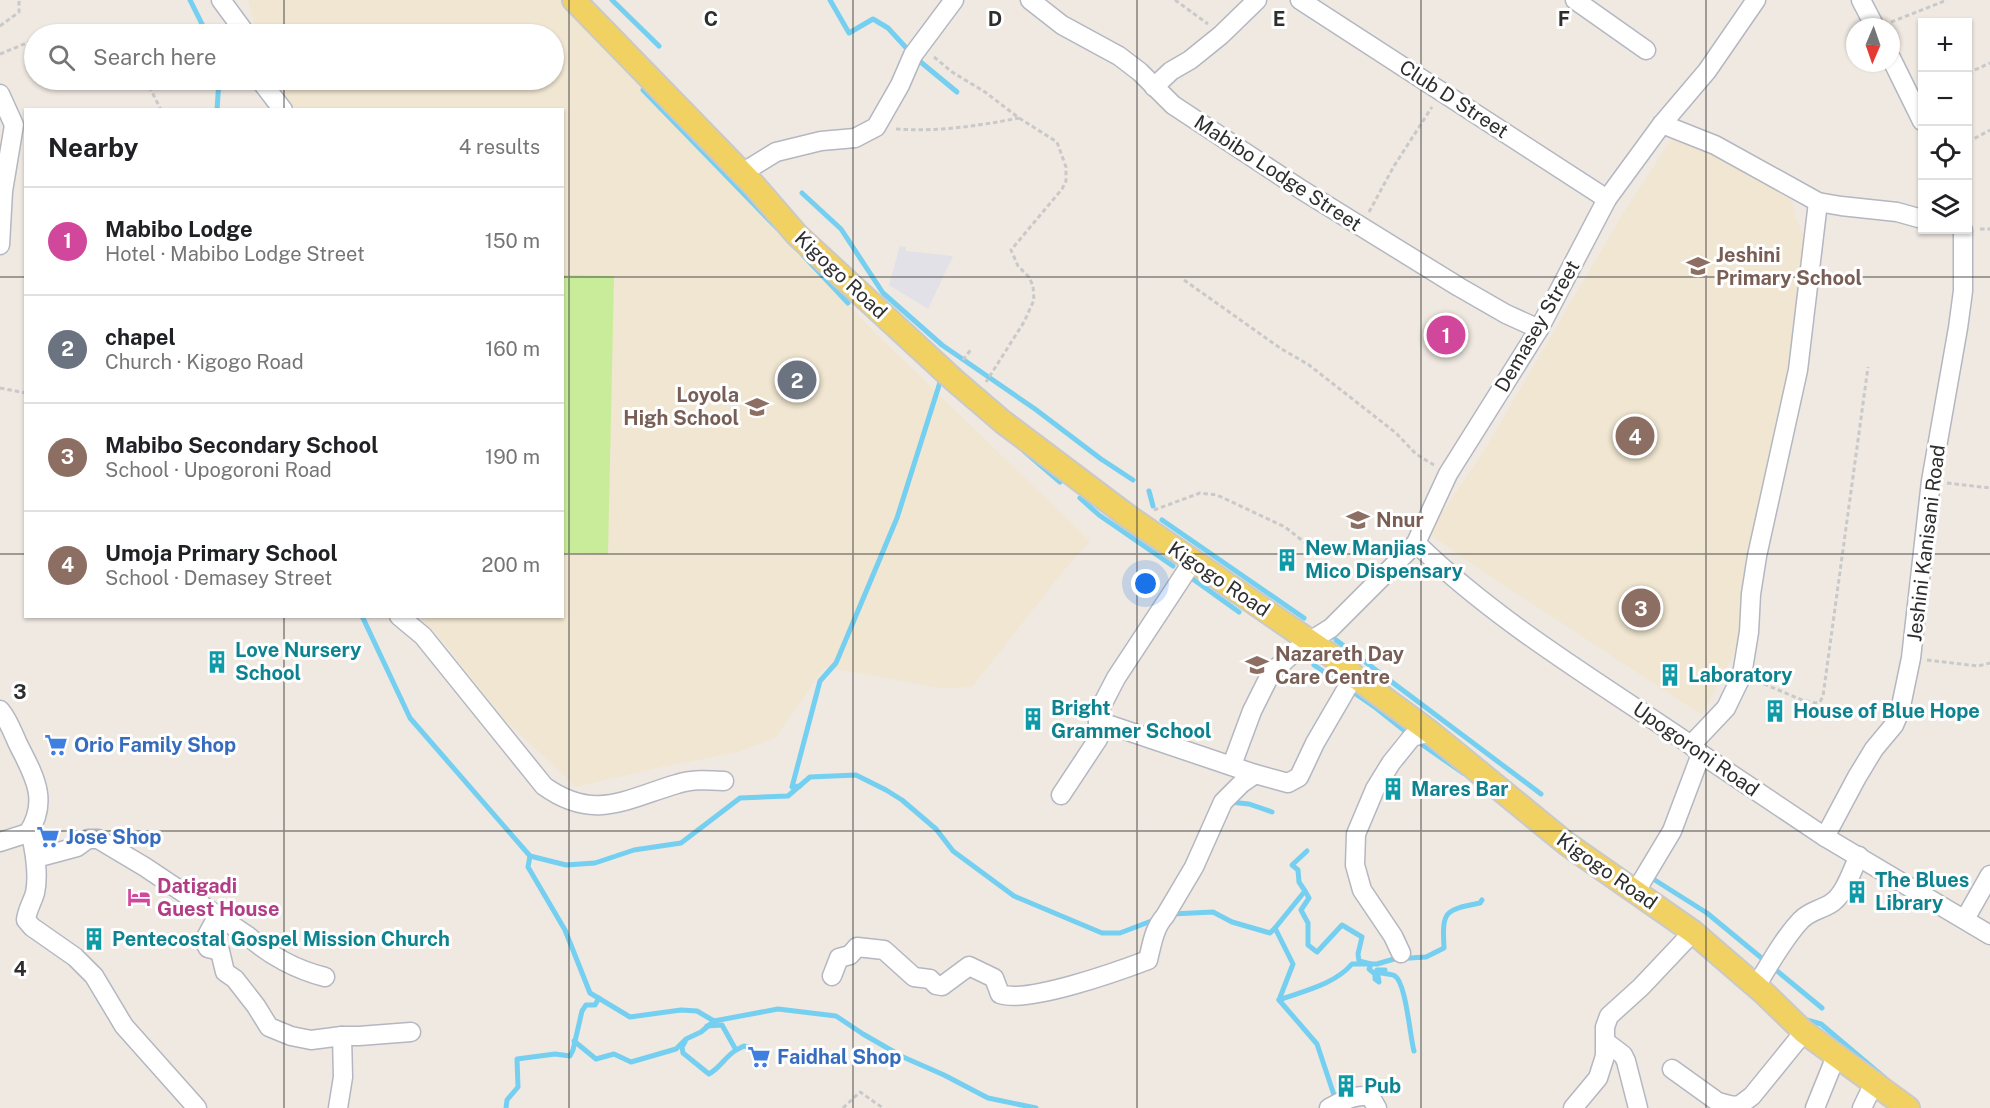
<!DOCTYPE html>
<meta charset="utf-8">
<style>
body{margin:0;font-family:"Public Sans",sans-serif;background:#f6f6f6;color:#202124}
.controls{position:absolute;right:18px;top:18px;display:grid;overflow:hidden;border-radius:0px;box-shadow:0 2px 4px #0004}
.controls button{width:54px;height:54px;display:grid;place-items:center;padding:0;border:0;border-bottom:2px solid #e0e0e0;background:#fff;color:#202124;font:30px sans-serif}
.compass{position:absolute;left:1846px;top:18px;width:54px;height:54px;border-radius:50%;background:#fff;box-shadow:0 2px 4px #0004;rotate:182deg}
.you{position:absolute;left:1146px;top:584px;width:21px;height:21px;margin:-15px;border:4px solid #fff;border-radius:50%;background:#1a73e8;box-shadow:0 0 0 9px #1a73e833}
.badge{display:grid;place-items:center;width:39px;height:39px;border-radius:50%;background:#2563eb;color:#fff;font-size:20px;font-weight:700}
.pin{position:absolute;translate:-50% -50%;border:3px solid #fff;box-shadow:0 2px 6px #0006}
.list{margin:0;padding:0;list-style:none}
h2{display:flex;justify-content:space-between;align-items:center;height:78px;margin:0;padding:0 24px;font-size:26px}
h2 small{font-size:20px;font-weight:400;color:#757577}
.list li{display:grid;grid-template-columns:39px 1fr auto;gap:18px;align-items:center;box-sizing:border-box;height:108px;padding:0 24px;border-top:2px solid #e0e0e0}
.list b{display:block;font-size:22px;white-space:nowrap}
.list p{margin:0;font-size:20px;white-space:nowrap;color:#757577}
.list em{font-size:20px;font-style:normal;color:#757577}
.icon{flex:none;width:33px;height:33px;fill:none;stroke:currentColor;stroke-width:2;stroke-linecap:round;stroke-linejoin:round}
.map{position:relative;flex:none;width:1990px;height:1108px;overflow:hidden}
.search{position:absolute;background:#fff;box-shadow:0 2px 4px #0004;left:24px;top:24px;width:540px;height:66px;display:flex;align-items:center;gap:15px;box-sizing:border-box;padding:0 21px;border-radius:33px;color:#757577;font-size:22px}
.panel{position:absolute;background:#fff;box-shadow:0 2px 4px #0004;left:24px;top:108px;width:540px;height:510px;border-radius:0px}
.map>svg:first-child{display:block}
.industrial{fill:#e3e1e8}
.education{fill:#f0e6d1}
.pitch{fill:#c9ec9a}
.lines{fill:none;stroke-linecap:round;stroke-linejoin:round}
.stream{stroke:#75cff0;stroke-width:5}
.minor-casing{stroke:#b4b7c1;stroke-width:21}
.major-casing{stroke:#c9c9c9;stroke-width:26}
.path{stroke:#c9c9c9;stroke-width:3;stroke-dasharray:4.5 3;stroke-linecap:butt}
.minor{stroke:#fff;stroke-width:18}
.major{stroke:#f2d163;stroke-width:22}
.grid{fill:none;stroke:#2e2e2e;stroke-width:1.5;stroke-opacity:0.55}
.labels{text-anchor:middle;stroke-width:6;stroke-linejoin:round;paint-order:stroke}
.street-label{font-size:20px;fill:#2e2e2e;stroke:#fff}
.education-label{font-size:20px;font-weight:bold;fill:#785e54;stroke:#fff;text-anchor:start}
.culture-label{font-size:20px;font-weight:bold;fill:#0d838f;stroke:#fff;text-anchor:start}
.shop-label{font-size:20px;font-weight:bold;fill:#366cbe;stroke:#fff;text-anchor:start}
.hotel-label{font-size:20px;font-weight:bold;fill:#b23c85;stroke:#fff;text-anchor:start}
.grid-label{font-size:20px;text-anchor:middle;font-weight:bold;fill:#2e2e2e;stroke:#fff;stroke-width:6;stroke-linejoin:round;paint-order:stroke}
</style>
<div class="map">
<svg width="1990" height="1108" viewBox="0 0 1990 1108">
<rect width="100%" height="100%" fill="#efe9e1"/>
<path class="industrial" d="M900,246L906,247V251L953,256L928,309L889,285Z"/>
<g class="education">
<path d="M248,0H566L684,123L871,329L1090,541L1064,570L972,687L941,688L825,667L775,738L738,752L657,768L576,787L503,718L442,640L420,617L562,616V110L296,109L273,80H554V34H257Z"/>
<path d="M1683,139L1696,143L1790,196L1796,218L1806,242L1792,370L1741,639L1702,715L1484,572L1428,533L1484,451L1622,215L1671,140Z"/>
</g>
<path class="pitch" d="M563,275L614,276L608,554L563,553Z"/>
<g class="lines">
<g class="stream">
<path d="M190,0L207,34"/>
<path d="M612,0L659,46"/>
<path d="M830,0L849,33L873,19L888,28L910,52"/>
<path d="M917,59L957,92"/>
<path d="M643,90L777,228"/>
<path d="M217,110L219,80"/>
<path d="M802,193L841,229L883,293L942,345L1035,409L1101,459L1133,480"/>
<path d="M802,254L848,303"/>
<path d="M1024,451L1060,482"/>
<path d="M1149,491L1153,506"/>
<path d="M1080,498L1099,515L1173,566"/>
<path d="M1162,520L1304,618"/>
<path d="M1190,577L1239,612"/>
<path d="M362,616L410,718L530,856L528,867L565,930L590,993L630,1017L681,1010L697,1011L714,1021L778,1009L836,1016L863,1034L903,1057L944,1075L988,1098L1036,1108"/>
<path d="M1336,640L1541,794"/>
<path d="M1314,665L1376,708L1410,735"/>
<path d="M1417,741L1463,773"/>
<path d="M800,786L792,787L820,681L836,663L897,518L942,376"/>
<path d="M1230,802L1249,804L1272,812"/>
<path d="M530,856L566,865L595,863L634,850L681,843L740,798L788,796L810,777L856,775L886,790L902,800L936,829L953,851L1014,896L1102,933H1120L1154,920"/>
<path d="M1650,877L1707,913L1822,1008"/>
<path d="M1305,891L1309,898L1301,910L1308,923V945L1317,952L1342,925L1362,937L1358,954L1359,961L1371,964L1369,969L1375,974V979L1379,982L1377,970H1385L1381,973C1386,974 1392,974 1395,976C1406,983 1410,1037 1414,1051"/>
<path d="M1172,914L1213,912L1232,922L1270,933L1275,928L1293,964L1279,1000L1317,1044L1336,1101"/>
<path d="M1275,928L1305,891L1299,882L1298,870L1292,865L1307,851"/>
<path d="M1279,1000C1304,991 1335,984 1352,964H1377L1394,959L1426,957L1444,948C1442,911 1444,910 1480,903L1482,900"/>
<path d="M1800,1018L1821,1024L1886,1079"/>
<path d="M707,1026L722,1025L736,1050L744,1046L748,1047"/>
<path d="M574,1041L596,1059L614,1054L631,1062L676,1049L686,1039L701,1032L714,1021"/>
<path d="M685,1042L682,1047L683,1053L709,1074C720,1068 725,1057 736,1050"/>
<path d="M506,1108L507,1100L518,1087L517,1059L555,1054L570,1056L573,1050L582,1011L586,1005H595L599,998"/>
</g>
<g class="minor-casing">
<g id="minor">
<path d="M221,0L246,34"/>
<path d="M1030,0L1062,25L1119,56L1140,72L1173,105L1302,190L1459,287L1506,314L1539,329"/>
<path d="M1300,0L1607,199"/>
<path d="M1575,0L1646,50"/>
<path d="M1861,0L1875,27"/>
<path d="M1891,58L1922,121"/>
<path d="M260,80L283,110"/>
<path d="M1154,87L1171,71L1190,60L1221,35L1257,0"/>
<path d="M0,94L14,125L3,191L0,245"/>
<path d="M1662,124L1715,145L1818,202L1841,206L1897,212L1922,219"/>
<path d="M742,173L776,152L821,141L855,138L876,127L900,85L913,55L954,0"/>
<path d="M1416,543C1497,622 1597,681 1691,745L1701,754L1825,837L1990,935"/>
<path d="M399,616L423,636L544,786C594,822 626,799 677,784C692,779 708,780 724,781"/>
<path d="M0,710C8,719 13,733 18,744C33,774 50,800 28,833L31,835C35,853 39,874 35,893C32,903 27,910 26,920L32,927L75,957L94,976L124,1026L197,1108"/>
<path d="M1098,721L1255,774L1288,783L1299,777L1315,743L1354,676"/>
<path d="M1691,745L1726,708L1742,675L1749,632L1751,594L1757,556L1798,370L1818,202"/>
<path d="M1232,765L1252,711L1271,673L1299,648L1331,628L1416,543L1448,474L1539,329L1607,199L1662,124L1707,71L1756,0"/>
<path d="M1061,795L1098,739V721L1102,705L1116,678L1193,561"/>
<path d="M1825,837L1857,777L1874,749L1894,725L1900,711L1911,658L1931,481L1958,328L1963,291V230"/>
<path d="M0,842L28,833"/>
<path d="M36,858L77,847L88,839H98L145,867L248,936C269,955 297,970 325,977"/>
<path d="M1636,891L1672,831L1701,754"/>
<path d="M217,917L204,941L208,948L220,951L225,972L235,979L256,1006L269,1027L291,1036L311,1040L342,1036H359L411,1032"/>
<path d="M1965,919L1990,875"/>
<path d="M1401,953L1393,936L1362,890L1355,865L1356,834L1375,789L1391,763L1412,737L1430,732"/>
<path d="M832,976L839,958L850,955L857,947L884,950L914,977L930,979L936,985L942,986L969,966L994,978L1000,994C1027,1004 1119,971 1148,960C1152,944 1154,928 1165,916L1194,867L1223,802L1242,783L1255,774"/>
<path d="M1756,986C1770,964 1783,939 1801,920C1810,911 1820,910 1830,904C1845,895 1851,872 1859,856"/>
<path d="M1606,1042L1623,1055L1626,1061L1638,1108"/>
<path d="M1672,1069L1718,1102L1733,1106L1740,1105L1752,1096L1804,1032"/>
<path d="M338,1108L343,1077L342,1036"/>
<path d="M1329,1108C1341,1101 1357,1095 1370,1096L1377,1108"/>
<path d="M1573,1108L1598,1078L1605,1056V1027L1609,1016L1641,987L1693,932"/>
<path d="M1815,1108L1836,1056"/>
<path d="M1862,1108L1874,1083"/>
</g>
</g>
<g class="major-casing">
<path id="major" d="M574,0L753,184L797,235L954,380L1003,422L1129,517L1336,659L1354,676L1430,732L1567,844L1693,932L1765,994L1804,1032L1908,1108"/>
</g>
<g class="path">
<path d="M1175,0L1208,24"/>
<path d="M1891,22L1947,0"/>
<path d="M0,26L19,12V0"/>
<path d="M0,54L34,40"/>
<path d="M934,57L952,72L985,92L1019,118L1057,142L1066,167V181L1062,189L1011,250L1018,266L1029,277L1033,286L1034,300L1024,322L986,382"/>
<path d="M1968,73L1990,63"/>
<path d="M146,80L161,110"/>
<path d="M896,129C938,132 977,126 1019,118"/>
<path d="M1968,142L1990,130"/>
<path d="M1369,212L1394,166L1432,107"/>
<path d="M1980,229H1990"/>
<path d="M1184,280L1280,348L1309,365L1396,433L1416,454L1434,465"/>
<path d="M963,360L972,348"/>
<path d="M0,388L26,393"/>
<path d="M1947,483L1990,488"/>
<path d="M1154,510L1200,493L1217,495L1285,527L1308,545L1313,553"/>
<path d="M1927,660L1978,666L1990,663"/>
<path d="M1757,681L1802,700L1815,703L1820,702L1823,696L1868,367"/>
<path d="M843,1108L860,1092L883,1108"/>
</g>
<use href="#minor" class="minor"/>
<use href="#major" class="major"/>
</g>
<path class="grid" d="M284,0V34M569,0V1108M853,0V1108M1137,0V1108M1421,0V1108M1706,0V1108M284,80V110M0,277H26M562,277H1990M0,554H26M562,554H1990M284,616V1108M0,831H1990"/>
<defs>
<g id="school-bare" transform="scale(1.8)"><path d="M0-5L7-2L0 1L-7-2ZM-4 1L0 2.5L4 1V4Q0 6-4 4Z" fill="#8d6e63" stroke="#fff" stroke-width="2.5" paint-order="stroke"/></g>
<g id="building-bare" transform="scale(1.8)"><path d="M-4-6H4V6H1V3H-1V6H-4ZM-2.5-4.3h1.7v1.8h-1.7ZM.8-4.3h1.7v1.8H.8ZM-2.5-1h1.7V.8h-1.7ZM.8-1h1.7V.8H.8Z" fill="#0f9aa8" stroke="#fff" stroke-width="2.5" paint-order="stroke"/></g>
<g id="supermarket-bare" transform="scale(1.8)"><path d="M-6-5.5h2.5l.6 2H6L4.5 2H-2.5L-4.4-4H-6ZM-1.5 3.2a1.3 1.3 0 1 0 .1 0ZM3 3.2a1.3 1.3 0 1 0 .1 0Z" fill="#3f7fe0" stroke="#fff" stroke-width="2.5" paint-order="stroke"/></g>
<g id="hotel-bare" transform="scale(1.8)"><path d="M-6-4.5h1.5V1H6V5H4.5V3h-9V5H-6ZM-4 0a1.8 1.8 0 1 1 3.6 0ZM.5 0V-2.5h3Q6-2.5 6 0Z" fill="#d1479c" stroke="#fff" stroke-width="2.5" paint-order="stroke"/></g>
</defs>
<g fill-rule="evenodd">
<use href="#school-bare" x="1698" y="266"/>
<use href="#school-bare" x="757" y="407"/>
<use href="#school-bare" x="1358" y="520"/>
<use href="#building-bare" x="1287" y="560"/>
<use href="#building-bare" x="217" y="662"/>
<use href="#school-bare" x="1257" y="665"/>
<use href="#building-bare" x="1670" y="675"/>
<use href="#building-bare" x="1775" y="711"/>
<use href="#building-bare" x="1033" y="719"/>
<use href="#supermarket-bare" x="56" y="745"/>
<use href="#building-bare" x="1393" y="789"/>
<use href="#supermarket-bare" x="48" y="837"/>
<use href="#building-bare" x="1857" y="892"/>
<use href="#hotel-bare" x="139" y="897"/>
<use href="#building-bare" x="94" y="939"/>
<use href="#supermarket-bare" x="759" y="1057"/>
<use href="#building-bare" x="1346" y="1086"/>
</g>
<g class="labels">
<g class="street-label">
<text transform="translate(1454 99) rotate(33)" y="7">Club D Street</text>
<text transform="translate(1278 173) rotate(33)" y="7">Mabibo Lodge Street</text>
<text transform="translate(841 275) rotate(43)" y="7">Kigogo Road</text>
<text transform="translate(1537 326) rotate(-60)" y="7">Demasey Street</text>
<text transform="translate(1926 543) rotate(-83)" y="7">Jeshini Kanisani Road</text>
<text transform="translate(1219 579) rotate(34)" y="7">Kigogo Road</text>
<text transform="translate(1696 749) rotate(35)" y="7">Upogoroni Road</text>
<text transform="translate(1607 871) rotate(35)" y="7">Kigogo Road</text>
</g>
<g class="education-label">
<text x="1716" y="262">Jeshini<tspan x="1716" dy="23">Primary School</tspan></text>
<text x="739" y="402" text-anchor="end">Loyola<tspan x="739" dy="23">High School</tspan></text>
<text x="1376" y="527">Nnur</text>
<text x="1275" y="661">Nazareth Day<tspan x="1275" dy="23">Care Centre</tspan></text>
</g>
<g class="culture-label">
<text x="1305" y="555">New Manjias<tspan x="1305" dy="23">Mico Dispensary</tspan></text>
<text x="235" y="657">Love Nursery<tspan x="235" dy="23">School</tspan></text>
<text x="1688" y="682">Laboratory</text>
<text x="1051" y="715">Bright<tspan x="1051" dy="23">Grammer School</tspan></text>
<text x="1793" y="718">House of Blue Hope</text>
<text x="1411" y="796">Mares Bar</text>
<text x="1875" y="887">The Blues<tspan x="1875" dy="23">Library</tspan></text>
<text x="112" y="946">Pentecostal Gospel Mission Church</text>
<text x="1364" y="1093">Pub</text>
</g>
<g class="shop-label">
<text x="74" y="752">Orio Family Shop</text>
<text x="66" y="844">Jose Shop</text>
<text x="777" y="1064">Faidhal Shop</text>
</g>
<g class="hotel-label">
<text x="157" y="893">Datigadi<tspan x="157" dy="23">Guest House</tspan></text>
</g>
</g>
<g class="grid-label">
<text x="711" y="26">C</text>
<text x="995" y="26">D</text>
<text x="1279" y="26">E</text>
<text x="1564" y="26">F</text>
<text x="20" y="699">3</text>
<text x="20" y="976">4</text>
</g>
</svg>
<div class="controls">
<button>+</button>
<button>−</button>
<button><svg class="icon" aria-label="locate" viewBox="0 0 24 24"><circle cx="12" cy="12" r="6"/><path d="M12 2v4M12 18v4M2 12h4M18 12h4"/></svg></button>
<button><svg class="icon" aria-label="layers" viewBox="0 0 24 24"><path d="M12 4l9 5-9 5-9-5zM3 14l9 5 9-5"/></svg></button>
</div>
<svg class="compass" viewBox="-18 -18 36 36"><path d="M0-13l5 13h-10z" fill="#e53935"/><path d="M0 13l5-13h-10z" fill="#757577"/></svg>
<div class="you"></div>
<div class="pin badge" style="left:1446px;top:335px;background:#d1479c">1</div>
<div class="pin badge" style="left:797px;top:380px;background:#6b7280">2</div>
<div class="pin badge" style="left:1641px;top:608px;background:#8d6e63">3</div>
<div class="pin badge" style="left:1635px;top:436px;background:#8d6e63">4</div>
<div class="search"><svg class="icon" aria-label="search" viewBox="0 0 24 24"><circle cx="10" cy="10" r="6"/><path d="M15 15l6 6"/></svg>Search here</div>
<section class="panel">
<h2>Nearby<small>4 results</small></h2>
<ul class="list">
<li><span class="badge" style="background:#d1479c">1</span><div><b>Mabibo Lodge</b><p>Hotel · Mabibo Lodge Street</p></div><em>150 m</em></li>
<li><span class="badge" style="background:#6b7280">2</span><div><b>chapel</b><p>Church · Kigogo Road</p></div><em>160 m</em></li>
<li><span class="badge" style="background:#8d6e63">3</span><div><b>Mabibo Secondary School</b><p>School · Upogoroni Road</p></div><em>190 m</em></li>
<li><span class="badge" style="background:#8d6e63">4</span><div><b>Umoja Primary School</b><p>School · Demasey Street</p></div><em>200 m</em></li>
</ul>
</section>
</div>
